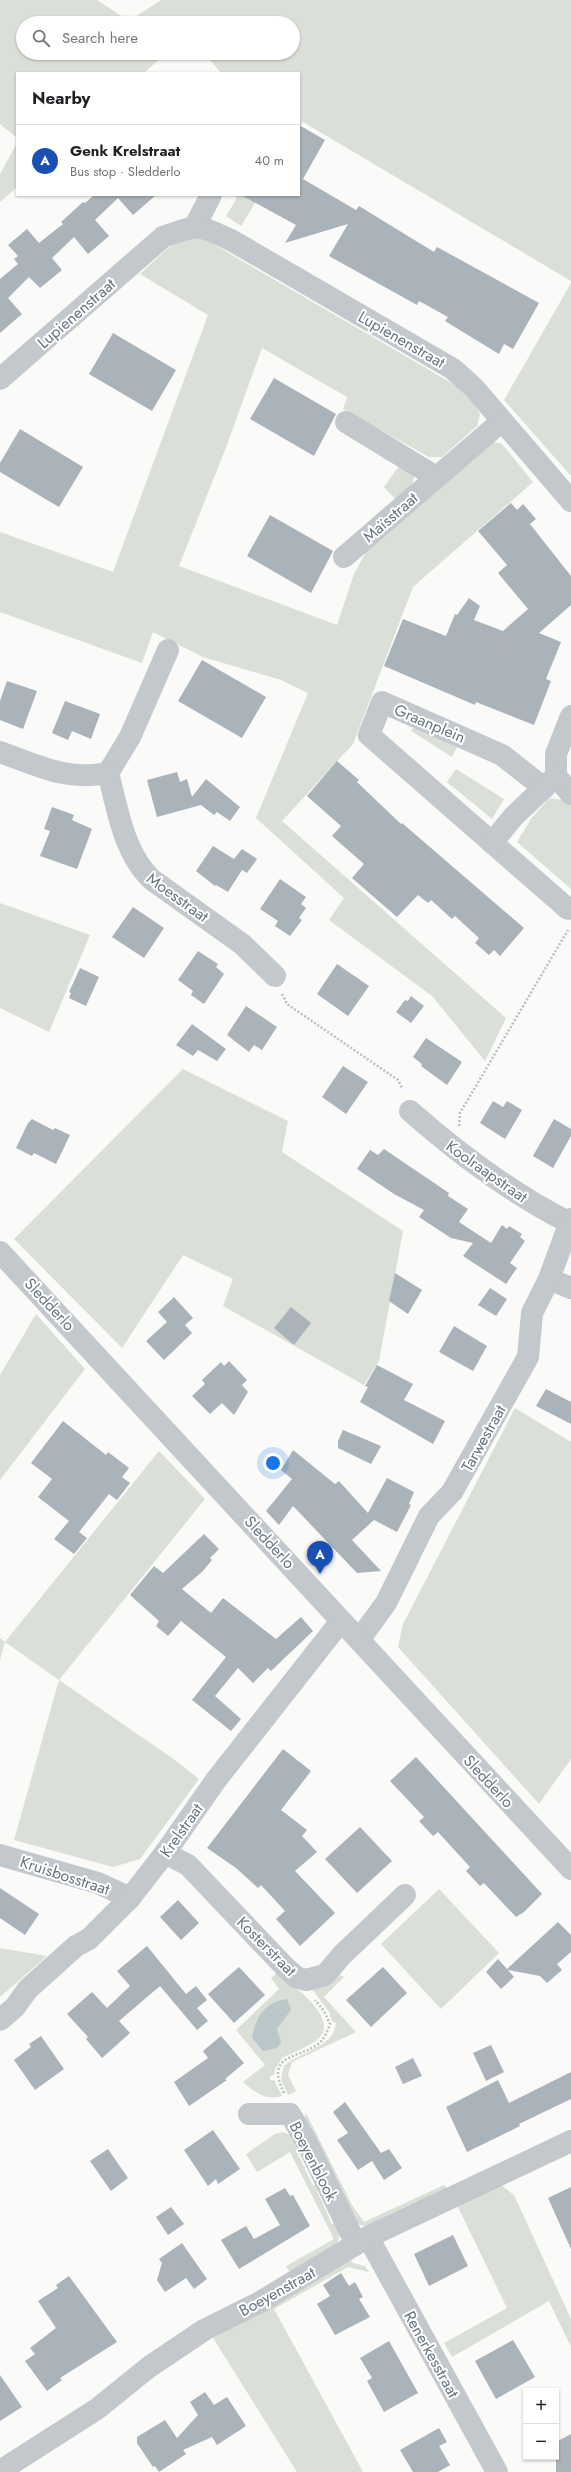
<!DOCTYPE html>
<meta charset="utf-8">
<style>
body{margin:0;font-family:Jost,sans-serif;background:#f2f2f2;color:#202124}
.controls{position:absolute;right:12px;bottom:12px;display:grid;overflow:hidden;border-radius:0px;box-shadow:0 1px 3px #0004}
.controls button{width:36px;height:36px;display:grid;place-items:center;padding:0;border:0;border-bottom:1px solid #e0e0e0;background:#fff;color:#202124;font:20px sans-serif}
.you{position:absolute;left:273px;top:1463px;width:14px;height:14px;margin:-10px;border:3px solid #fff;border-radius:50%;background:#1a73e8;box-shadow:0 0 0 6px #1a73e833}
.badge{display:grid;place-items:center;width:26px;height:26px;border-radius:50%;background:#0f766e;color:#fff;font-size:13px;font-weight:700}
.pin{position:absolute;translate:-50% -33px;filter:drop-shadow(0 1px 2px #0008)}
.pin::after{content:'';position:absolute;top:21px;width:14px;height:12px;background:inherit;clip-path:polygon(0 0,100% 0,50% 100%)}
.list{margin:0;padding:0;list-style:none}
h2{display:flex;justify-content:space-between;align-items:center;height:52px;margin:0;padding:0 16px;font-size:17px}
h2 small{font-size:13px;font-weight:400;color:#757577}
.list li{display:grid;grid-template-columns:26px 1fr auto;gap:12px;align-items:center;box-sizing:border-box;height:72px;padding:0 16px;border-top:1px solid #e0e0e0}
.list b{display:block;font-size:15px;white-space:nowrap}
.list p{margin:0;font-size:13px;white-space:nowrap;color:#757577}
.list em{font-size:13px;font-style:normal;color:#757577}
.icon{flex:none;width:22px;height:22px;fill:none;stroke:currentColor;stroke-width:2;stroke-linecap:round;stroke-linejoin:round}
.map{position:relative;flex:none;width:571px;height:2472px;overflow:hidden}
.search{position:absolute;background:#fff;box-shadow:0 1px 3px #0004;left:16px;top:16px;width:284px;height:44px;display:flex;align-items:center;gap:10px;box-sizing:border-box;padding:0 14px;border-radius:22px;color:#757577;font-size:15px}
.panel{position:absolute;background:#fff;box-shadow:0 1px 3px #0004;left:16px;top:72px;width:284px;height:124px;border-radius:0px}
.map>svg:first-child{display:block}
.green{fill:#dadfd7}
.water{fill:#bbc7cb}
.building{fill:#aab3b9}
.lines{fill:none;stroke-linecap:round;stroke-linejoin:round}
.path{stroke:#bbbfc2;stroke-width:2.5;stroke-dasharray:2 2;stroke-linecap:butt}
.minor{stroke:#c3c8cc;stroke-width:22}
.tertiary{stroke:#c3c8cc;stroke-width:22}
.labels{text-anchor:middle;stroke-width:4;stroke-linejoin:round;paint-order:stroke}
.street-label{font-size:16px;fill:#657683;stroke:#fff}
</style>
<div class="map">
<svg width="571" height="2472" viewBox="0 0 571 2472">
<rect width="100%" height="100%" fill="#fafaf8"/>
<g class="green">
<path d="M0,0H97L129,21L161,0H571V281L303,122L299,129V73H221L204,53H293V23H23V53H166L144,73H17V138L0,124Z"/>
<path d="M17,143V187L0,202V174Z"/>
<path d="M233,195H260L241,226L226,216L237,198Z"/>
<path d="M186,238H203L455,385L474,404L480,414L477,426L442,457H429L343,409L347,397L262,348L225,450L179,566L337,625L354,574L368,548L494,442L502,444L533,482L413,587L353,744L282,821L506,1018L485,1061L432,996L329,920L344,898L256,818L308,693L281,680L203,657L153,632L142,663L0,612V532L113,572L208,315L140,274L168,248Z"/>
<path d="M571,283V476L504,400Z"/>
<path d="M401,463L410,470L414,477L411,488L396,500L384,487Z"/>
<path d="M414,727L458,745L452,757L411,731Z"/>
<path d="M456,769L504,799L492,819L447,782Z"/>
<path d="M549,798L571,801V889L517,842L531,819Z"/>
<path d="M0,903L90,935L49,1032L0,1008Z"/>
<path d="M183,1069L288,1121L282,1152L403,1231L379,1361L364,1385L223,1306L233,1279L183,1255L122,1348L14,1239Z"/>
<path d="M36,1314L85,1369L0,1480V1375Z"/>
<path d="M515,1408L571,1442V1759L539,1804L398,1647L403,1624Z"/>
<path d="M159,1451L205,1499L59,1680L172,1758L199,1779L140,1859L113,1867L14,1840L59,1680L5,1642L0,1660V1638L5,1642Z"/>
<path d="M439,1889L499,1953L441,2009L381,1944Z"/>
<path d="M0,1948L47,1956L0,1997Z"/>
<path d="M278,1972C292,1985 341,2019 318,2039C309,2047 293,2052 282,2058L275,2069L274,2075L270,2076V2080H274L282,2096C265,2101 254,2092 243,2082L265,2065L236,2030L279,1989L271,1978Z"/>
<path d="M340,1975L344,1977L324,1997L356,2032L292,2062L288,2075L296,2091L288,2095L281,2079L284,2066C299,2052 334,2048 336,2023L332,2021L329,2012L312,1989L333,1976Z"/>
<path d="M306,2113L352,2205L364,2222L444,2185L451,2192L367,2227L355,2223L304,2119Z"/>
<path d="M283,2132L293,2136L302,2151L298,2154L313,2186L318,2184L321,2189L317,2191L332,2224L338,2222L341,2233L337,2243L290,2272L286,2266L334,2239L290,2152L257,2172L246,2154L275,2134Z"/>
<path d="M500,2184L514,2195L571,2319V2347L549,2301L452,2357L444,2343L507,2308L457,2205Z"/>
<path d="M350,2259L353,2263L365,2266L369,2272L348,2267L274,2309L363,2472H297L213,2338L268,2303Z"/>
</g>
<path class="water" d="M287,1999L291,2010L277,2029L281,2042L277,2048L263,2051L252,2038C255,2019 265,2001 287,1999Z"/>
<g class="building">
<path d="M299,125L325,140L303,179L356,210L359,206L434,252L437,247L539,303L513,349L504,344L499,354L445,321L448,317L419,301L417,305L329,256L348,224L285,243L296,225L241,195H299Z"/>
<path d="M94,195H156L133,215L118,198L95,220L109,236L88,254L74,237L52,258L62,270L40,288L29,277L8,298L22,314L0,333V279L18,264L14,259L18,256L8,245L27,229L39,243L63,224L61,222L83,202L85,203Z"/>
<path d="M113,333L176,370L152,411L89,374Z"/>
<path d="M274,378L336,414L314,456L250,419Z"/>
<path d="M20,429L83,467L59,507L0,472V463Z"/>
<path d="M511,503L517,510L523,504L536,519L530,524L571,576V605L539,633L561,642L546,679L551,681L534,725L476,702L475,705L384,666L403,619L446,636L455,614L457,615L469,598L480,606L474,620L503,631L528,609L498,573L507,565L478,531Z"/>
<path d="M270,515L333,551L311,593L247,556Z"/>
<path d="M202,660L266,697L242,738L178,701Z"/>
<path d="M7,681L37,691L23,729L0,720V701Z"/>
<path d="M65,701L100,714L91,739L72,731L68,740L52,733Z"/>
<path d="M337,761L359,780L357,782L401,824L402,823L524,928L500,956L494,950L489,955L475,943L479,938L455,916L452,919L431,900L428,903L418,895L397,917L352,878L364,864L332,836L341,826L307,796Z"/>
<path d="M177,772L180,782L187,779L192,797L206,779L240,807L230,821L217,812L214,815L201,805L157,817L147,780Z"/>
<path d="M52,807L74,815L72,820L92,829L77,869L40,856L50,831L44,829Z"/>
<path d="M213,846L234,859L242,849L257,859L247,873L242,870L228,892L216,885L215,886L196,871Z"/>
<path d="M280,879L306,897L301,904L306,908L299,918L302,920L290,936L275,926L278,921L260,909Z"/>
<path d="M133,907L164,928L144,958L112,937Z"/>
<path d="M198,951L218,964L216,967L224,974L204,1004L191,995L193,991L178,980Z"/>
<path d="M337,964L369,986L348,1016L317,994Z"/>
<path d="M80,968L99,977L86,1006L69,998L71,993L69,992Z"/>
<path d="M411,996L424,1006L411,1023L396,1012L405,1000L408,1001Z"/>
<path d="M246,1006L277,1027L262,1050L254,1045L249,1052L227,1035Z"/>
<path d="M192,1024L226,1049L217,1061L198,1050L193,1056L176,1045Z"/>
<path d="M426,1038L462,1062L447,1085L421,1066L422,1064L413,1057Z"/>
<path d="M343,1066L368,1082L346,1114L322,1097Z"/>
<path d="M493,1101L503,1107L507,1101L522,1110L505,1139L480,1123Z"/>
<path d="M32,1119L53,1130L55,1128L70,1135L56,1164L34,1153L32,1156L16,1148L28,1123Z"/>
<path d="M554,1119L571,1129V1136L553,1168L533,1156Z"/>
<path d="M384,1149L449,1193L448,1196L468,1209L459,1222L491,1243L502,1225L507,1229L509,1226L522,1234L520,1237L525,1241L510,1263L517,1268L506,1284L463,1256L473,1243L451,1238L419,1217L424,1210L394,1194L357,1169L370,1150L378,1155Z"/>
<path d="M395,1273L422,1290L408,1314L389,1301Z"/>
<path d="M490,1288L507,1299L496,1316L478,1305Z"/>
<path d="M174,1297L193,1318L185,1325L192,1333L164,1360L146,1341L167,1322L158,1312Z"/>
<path d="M291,1307L311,1323L294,1345L274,1328Z"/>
<path d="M454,1326L487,1346L473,1371L439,1352Z"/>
<path d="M229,1361L247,1380L242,1385L248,1392L234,1415L222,1403L210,1414L192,1396L205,1384L202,1380L221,1362L224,1366Z"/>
<path d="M377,1365L413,1384L404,1400L445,1421L433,1444L360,1402L368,1387L365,1386Z"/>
<path d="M546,1389L571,1402V1424L536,1406Z"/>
<path d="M63,1421L106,1455L108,1452L129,1468L122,1477L130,1483L117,1500L109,1494L79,1532L87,1538L74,1554L54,1539L69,1521L38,1497L52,1479L31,1463Z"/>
<path d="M343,1430L381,1446L371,1464L338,1448V1441Z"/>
<path d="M293,1450L335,1484L339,1481L368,1513L387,1478L414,1492L409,1504L411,1505L397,1532L374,1520L352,1540L381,1571L357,1573L293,1506L279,1525L266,1511L292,1479L281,1470Z"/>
<path d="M204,1534L219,1549L210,1558L212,1560L203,1571L182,1589L211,1613L223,1598L276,1639L301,1617L313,1631L271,1671L268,1668L253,1683L238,1668L215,1696L241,1719L231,1731L192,1700L226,1657L181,1621L168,1636L156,1626L159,1621L130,1595L154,1566L163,1573Z"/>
<path d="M283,1749L311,1771L281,1810L307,1830L302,1836L317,1852L295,1871L335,1913L300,1946L276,1919L285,1911L261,1885L258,1888L236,1868L207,1848Z"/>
<path d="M416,1757L542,1894L524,1912L516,1917L484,1883L480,1886L466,1871L470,1867L438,1832L433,1836L419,1821L424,1817L390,1781Z"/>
<path d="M360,1827L392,1861L357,1893L325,1859Z"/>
<path d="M0,1888L39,1914L25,1935L0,1918Z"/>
<path d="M178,1900L199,1923L181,1940L160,1917Z"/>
<path d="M558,1922L571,1935V1952L557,1964L562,1970L547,1983L540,1976L508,1970L514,1977L501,1989L486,1972L498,1959L507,1969Z"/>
<path d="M147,1946L186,1994L196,1986L207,2000L197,2008L208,2021L197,2030L160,1986L119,2021L130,2033L102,2058L86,2039L88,2037L67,2014L92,1992L107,2008L130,1986L117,1971Z"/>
<path d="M239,1967L265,1995L234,2023L208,1994Z"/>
<path d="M383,1967L407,1993L371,2027L346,2000Z"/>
<path d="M41,2036L64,2069L35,2090L14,2060L31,2047L29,2044Z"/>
<path d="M221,2036L244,2063L225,2079L227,2080L189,2106L174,2082L208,2058L203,2051Z"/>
<path d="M491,2045L504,2072L486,2081L473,2053Z"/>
<path d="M413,2058L422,2076L403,2084L395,2067Z"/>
<path d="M571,2072V2099L519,2124L520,2126L467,2152L446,2107L498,2080L509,2103Z"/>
<path d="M345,2102L381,2153L389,2149L402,2168L384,2180L372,2161L358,2170L337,2140L348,2133L333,2112Z"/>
<path d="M213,2130L240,2169L218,2184L216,2179L208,2186L184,2150Z"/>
<path d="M108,2149L128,2178L111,2191L90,2161Z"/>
<path d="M571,2187V2249L548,2198Z"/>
<path d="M285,2188L290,2196L293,2195L310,2226L239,2269L221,2240L246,2226L254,2239L280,2225L265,2199Z"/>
<path d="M171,2207L184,2224L168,2235L156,2217Z"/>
<path d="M453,2235L468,2266L429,2286L414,2254Z"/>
<path d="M182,2243L207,2279L194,2289L186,2278L165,2292L157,2280L162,2263L159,2259Z"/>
<path d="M341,2273L349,2286L355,2282L363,2297L359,2299L370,2317L335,2335L317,2304L330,2296L323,2285Z"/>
<path d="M69,2276L117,2342L60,2378L62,2380L47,2391L25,2361L35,2354L30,2348L56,2328L38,2301L58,2288L56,2285Z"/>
<path d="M513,2340L535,2377L496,2399L475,2361Z"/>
<path d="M389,2341L418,2393L384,2412L367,2381L372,2378L360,2358Z"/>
<path d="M0,2375L22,2407L0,2421Z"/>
<path d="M205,2392L214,2405L227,2397L246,2426L217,2445L212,2437L183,2450L186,2454L159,2472L155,2466L153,2467L137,2443V2437L165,2420L177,2438L198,2415L190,2402Z"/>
<path d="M439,2428L447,2442L439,2446L450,2465L438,2472H413L400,2450Z"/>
<path d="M571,2434V2472H556V2442Z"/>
</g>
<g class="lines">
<g class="path">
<path d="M282,994L287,1004L398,1080L402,1088"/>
<path d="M459,1126L460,1113L568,930"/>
<path d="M284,2093C266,2055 293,2060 317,2045C324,2040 327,2032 330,2024L324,2011L315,2000"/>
</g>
<g class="minor">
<path d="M195,226L211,195"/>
<path d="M0,379L163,237C200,224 196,224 231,240L453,369L474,388L571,501"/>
<path d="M346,422L436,477"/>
<path d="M344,557L502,421"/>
<path d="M168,650L130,737L108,773C118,810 123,851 151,879L242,944L275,976"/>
<path d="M571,716L556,754V776L571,794"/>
<path d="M0,752C38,766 67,781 108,773"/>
<path d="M544,788L502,755L382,702L369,735L568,909"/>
<path d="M492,843L513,817L556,776"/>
<path d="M410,1111C459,1154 512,1194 570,1223"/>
<path d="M549,1279L571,1288"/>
<path d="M359,1640L386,1603L429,1516L452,1492L528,1357L532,1313L549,1279L571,1219"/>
<path d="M165,1853L188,1865L285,1967L296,1977L306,1980L325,1975L342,1955L405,1895"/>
<path d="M0,1855L98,1883L130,1898"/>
<path d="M0,2020L15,2007L28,1989L76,1946L89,1939L130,1898L165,1853L216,1780L341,1621"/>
<path d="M249,2114H290L306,2141L356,2244"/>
<path d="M368,2237L497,2472"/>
<path d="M0,2471L97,2409L149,2367L204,2330L260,2302L368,2237L571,2141"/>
</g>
<path class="tertiary" d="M0,1252L571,1869"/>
</g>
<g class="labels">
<g class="street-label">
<text transform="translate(76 313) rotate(-41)" y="6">Lupienenstraat</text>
<text transform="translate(402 339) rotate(30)" y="6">Lupienenstraat</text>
<text transform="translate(390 517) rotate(-41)" y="6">Maïsstraat</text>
<text transform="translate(430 723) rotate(23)" y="6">Graanplein</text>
<text transform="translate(178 897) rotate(36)" y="6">Moesstraat</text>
<text transform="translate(487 1171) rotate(35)" y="6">Koolraapstraat</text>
<text transform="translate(50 1304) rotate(47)" y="6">Sledderlo</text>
<text transform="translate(483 1438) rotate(-61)" y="6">Tarwestraat</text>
<text transform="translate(270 1542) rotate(47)" y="6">Sledderlo</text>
<text transform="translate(489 1781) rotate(47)" y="6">Sledderlo</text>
<text transform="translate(181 1830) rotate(-55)" y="6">Krelstraat</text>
<text transform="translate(65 1875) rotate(18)" y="6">Kruisbosstraat</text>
<text transform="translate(267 1946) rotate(45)" y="6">Kosterstraat</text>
<text transform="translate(314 2161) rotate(63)" y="6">Boeyenblook</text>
<text transform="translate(277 2291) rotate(-29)" y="6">Boeyenstraat</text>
<text transform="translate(432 2354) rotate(61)" y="6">Renerkesstraat</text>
</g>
</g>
</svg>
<div class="controls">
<button>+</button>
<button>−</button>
</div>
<div class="you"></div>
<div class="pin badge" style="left:320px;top:1574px;background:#1a4fb4">A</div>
<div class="search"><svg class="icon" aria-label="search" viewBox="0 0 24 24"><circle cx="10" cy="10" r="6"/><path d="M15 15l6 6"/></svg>Search here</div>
<section class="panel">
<h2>Nearby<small></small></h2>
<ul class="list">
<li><span class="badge" style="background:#1a4fb4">A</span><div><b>Genk Krelstraat</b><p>Bus stop · Sledderlo</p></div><em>40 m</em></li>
</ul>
</section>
</div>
